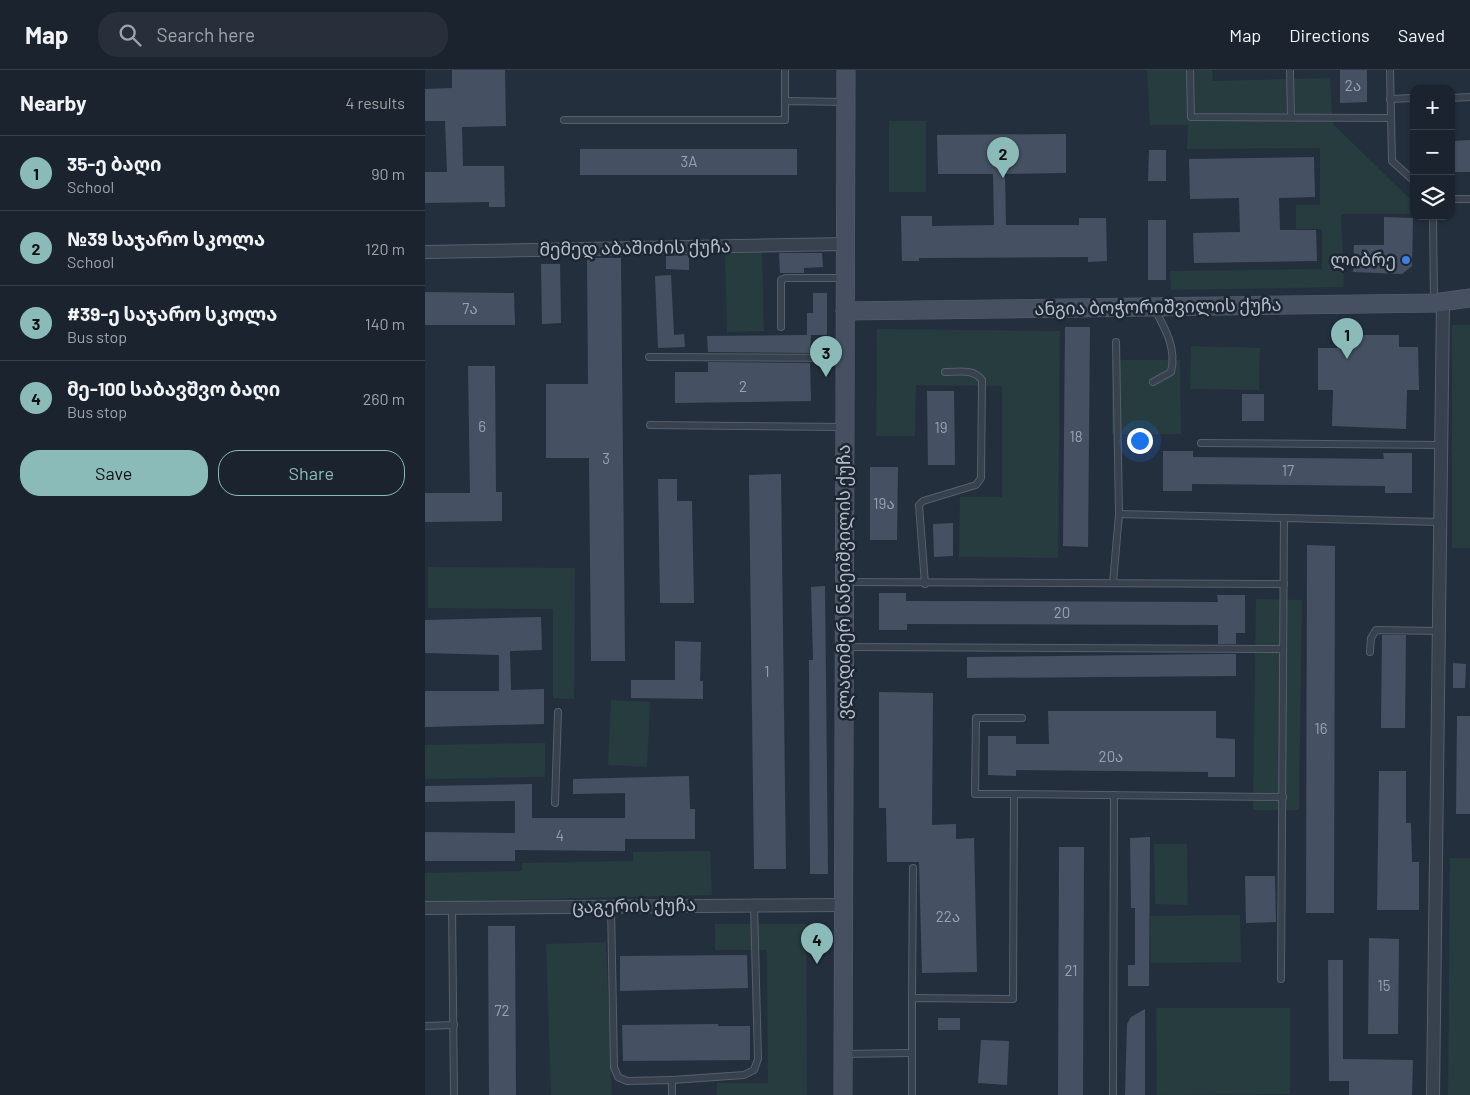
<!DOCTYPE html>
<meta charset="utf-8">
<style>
body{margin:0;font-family:Barlow,"Noto Sans Georgian",sans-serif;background:#282f3a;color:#f1f3f6}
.controls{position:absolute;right:15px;top:15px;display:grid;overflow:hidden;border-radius:10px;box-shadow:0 1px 4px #0004}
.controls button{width:45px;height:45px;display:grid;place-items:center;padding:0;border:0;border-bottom:1px solid #39404a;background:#1b232e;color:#f1f3f6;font:25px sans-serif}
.you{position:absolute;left:714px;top:370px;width:18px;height:18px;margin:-12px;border:4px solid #fff;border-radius:50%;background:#1a73e8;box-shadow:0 0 0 8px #1a73e833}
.badge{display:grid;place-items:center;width:32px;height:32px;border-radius:50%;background:#8bbbb9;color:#111;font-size:16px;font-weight:700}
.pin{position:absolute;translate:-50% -41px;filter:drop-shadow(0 1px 2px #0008)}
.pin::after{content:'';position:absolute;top:26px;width:18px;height:15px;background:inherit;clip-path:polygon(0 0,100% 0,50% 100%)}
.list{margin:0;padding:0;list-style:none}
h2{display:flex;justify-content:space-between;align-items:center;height:65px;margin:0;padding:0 20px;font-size:21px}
h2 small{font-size:16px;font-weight:400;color:#a0a4aa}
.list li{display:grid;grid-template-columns:32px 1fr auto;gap:15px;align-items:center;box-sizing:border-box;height:75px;padding:0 20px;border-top:1px solid #39404a}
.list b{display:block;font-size:19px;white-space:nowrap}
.list p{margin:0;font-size:16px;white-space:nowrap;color:#a0a4aa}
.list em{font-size:16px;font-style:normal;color:#a0a4aa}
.actions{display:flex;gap:10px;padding:15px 20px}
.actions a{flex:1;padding:11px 0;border:1px solid #8bbbb9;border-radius:20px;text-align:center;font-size:18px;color:#8bbbb9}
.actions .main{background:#8bbbb9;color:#111}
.icon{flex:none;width:28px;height:28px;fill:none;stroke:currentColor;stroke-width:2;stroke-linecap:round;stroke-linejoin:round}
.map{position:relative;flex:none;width:1045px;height:1025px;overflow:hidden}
header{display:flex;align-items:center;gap:30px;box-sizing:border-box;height:70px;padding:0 25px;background:#1b232e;border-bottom:1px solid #39404a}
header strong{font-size:24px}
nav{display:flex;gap:28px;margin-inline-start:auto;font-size:18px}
.search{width:350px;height:45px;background:#282f3a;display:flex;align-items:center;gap:12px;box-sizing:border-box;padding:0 18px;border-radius:20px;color:#a0a4aa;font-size:19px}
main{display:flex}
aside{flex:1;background:#1b232e}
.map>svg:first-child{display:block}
.green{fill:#263c3f}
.building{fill:#455162}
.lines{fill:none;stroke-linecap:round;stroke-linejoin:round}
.lane-casing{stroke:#565f6c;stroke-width:8}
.street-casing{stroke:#565f6c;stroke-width:14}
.secondary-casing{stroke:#565f6c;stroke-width:19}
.lane{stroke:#38414e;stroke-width:6}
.street{stroke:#38414e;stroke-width:12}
.secondary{stroke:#465061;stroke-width:18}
.shop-dot{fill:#3f7fe0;stroke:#1d2633;stroke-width:2}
.labels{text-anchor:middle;stroke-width:5;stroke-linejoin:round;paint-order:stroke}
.number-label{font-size:15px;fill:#98a1af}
.street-label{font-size:18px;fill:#b4bcc9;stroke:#1d2633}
.poi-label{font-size:18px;fill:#b4bcc9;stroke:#1d2633;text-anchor:end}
</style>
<header>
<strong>Map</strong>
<div class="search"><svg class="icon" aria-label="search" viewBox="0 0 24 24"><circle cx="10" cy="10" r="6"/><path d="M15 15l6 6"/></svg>Search here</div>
<nav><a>Map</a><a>Directions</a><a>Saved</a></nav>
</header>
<main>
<aside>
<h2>Nearby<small>4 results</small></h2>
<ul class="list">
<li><span class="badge">1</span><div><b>35-ე ბაღი</b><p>School</p></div><em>90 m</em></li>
<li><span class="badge">2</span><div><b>№39 საჯარო სკოლა</b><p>School</p></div><em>120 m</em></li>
<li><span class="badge">3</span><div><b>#39-ე საჯარო სკოლა</b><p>Bus stop</p></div><em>140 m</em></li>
<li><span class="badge">4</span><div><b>მე-100 საბავშვო ბაღი</b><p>Bus stop</p></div><em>260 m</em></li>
</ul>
<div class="actions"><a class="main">Save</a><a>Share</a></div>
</aside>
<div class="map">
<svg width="1045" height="1025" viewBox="0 0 1045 1025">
<rect width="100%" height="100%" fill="#242f3e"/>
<g class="green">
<path d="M722,0H787L788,11L905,8L908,54L989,133V144H916L919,217L746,220L745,201L897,199V159H871V135H895V78L762,79L763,55H725Z"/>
<rect x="464" y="51" width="37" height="71"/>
<path d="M337,182L339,261L302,262L300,183Z"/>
<rect x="1027" y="255" width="18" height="223"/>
<path d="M452,259L635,261L633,488L534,487L535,427H577V316L491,315L490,366H451Z"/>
<path d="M766,276L835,278L834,320L765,319Z"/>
<path d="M687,290H755L756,364H687Z"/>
<path d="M3,497L150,498L149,629L128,628V539L3,538Z"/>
<path d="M831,529L877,530L874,740H828Z"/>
<path d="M186,630L225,632L222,697L183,695Z"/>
<path d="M120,673V707L0,709V675Z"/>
<path d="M729,774H762L763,835L730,834Z"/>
<path d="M285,781L287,825L0,832V803L97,801V793L208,791V782Z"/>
<path d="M1025,788H1045V1025H1023Z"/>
<path d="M815,845L816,892L726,893L725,846Z"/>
<path d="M290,854H381L382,1025H292V1013H343L342,880H290Z"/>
<path d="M181,872L187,1025H126L121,874Z"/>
<path d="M731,938H865V1024L732,1025Z"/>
</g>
<g class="building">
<path d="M27,0H80L81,56L37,57L38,96H79L80,137H64V132L0,133V102H22L20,51H0V19L27,18Z"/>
<path d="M915,0H942V32L915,33Z"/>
<path d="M641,64V103L580,104L581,155H654V148H681L682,191L663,192V187L494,188V191H477L476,146H507V156L569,155L568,104H513L512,65Z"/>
<path d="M1045,70V102H1028L1027,71Z"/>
<rect x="155" y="79" width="217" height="26"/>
<path d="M724,80H741V111H723Z"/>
<path d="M889,87L890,127L854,128L855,160H891L892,191L769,193L768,163L815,162L814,128L765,129L764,89Z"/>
<path d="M959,147L988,148L987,196L977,204L928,202L929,175H959Z"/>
<rect x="723" y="150" width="18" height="60"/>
<path d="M354,183H397L398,197L379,198V203H355Z"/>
<path d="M264,185V200L241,199V186Z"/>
<path d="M162,188H196L200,591H166L164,388H121V314H163Z"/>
<path d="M116,194H135L136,253L117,254Z"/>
<path d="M246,205L249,265L259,264L260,277L233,278L230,206Z"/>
<path d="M0,222L89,223L90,255H0Z"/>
<path d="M388,223H402V265H386L385,283L283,282L282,266L382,265V243H388Z"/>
<path d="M640,257H665L663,477L638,476Z"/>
<path d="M912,265H974V277H993L994,320H982L981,359L907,356L908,320H893V278H912Z"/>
<path d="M283,292L385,293L386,331L250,333V302H283Z"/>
<path d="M43,296H70L71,422H77V451L0,452V423H45Z"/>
<path d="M502,321H529L530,395H503Z"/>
<rect x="817" y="324" width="22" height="27"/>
<path d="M738,381H768V387L959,389L958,383H987V423H960V416L767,414V421H738Z"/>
<path d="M445,397H473L472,470H445Z"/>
<path d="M356,404L361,799H329L324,405Z"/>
<path d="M233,409H252V431H267L269,533H235Z"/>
<path d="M528,453V486L509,487L508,454Z"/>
<path d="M882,475L910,476L909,843H881Z"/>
<path d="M400,516L403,804H385L384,590H388L386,517Z"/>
<path d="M454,523H481V531L793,532L792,525H820V563H811V574H793V555L482,554V560H454Z"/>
<path d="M116,547L117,580L85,581L86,620L119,619V654L0,657V621H74V585L0,583V550Z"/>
<path d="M957,565H981L980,658H956Z"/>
<path d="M250,571L276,572L275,611H278V629L206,628V610H250Z"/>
<path d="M793,584H811V606L542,608V587Z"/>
<path d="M1028,593L1041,594L1040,618H1028Z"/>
<path d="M454,622L508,623L507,755L531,754V769L549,768L552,902L497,903L494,792H462L461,738H454Z"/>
<path d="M623,641H791V668L810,669V707H783V702L591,700V706L563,705V666H591V674H624Z"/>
<path d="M1032,646H1045V744H1031Z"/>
<path d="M954,701H981V753H986L987,792H994V840H952Z"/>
<path d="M264,706L265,739H270V769H200V781L90,780V791H0V762L90,763V731L0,732V716L107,714V748H200V723L148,724V709Z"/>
<path d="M725,767L724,916H703V895H710V838H706L705,768Z"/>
<path d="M634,777H659L658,1025H633Z"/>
<path d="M820,806H850L851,852L821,853Z"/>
<path d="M63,856H90L91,1025H64Z"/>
<path d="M944,868L974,869L973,964H943Z"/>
<path d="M322,885L323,918L195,921V886Z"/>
<path d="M903,890H918V989L988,990L987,1025H924V1011H904Z"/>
<path d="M720,939V1025H700L702,954L706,947Z"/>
<rect x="513" y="948" width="22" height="12"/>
<path d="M293,954V956H325V990L198,991L197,955Z"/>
<path d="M556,970L584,971L582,1015L553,1013Z"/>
</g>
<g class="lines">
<g class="lane-casing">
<g id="lane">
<path d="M360,0V31"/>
<path d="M765,0L766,47L965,48"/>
<path d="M865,0L866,47"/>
<path d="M965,0L967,91L989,111"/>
<path d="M1026,28L1045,27"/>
<path d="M965,29L989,28"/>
<path d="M139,50H360V31L421,32"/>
<path d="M1026,129H1045"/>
<path d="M1008,146L1009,232"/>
<path d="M356,257V210L361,208H419"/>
<path d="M691,272L694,444"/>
<path d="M224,287L418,288"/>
<path d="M728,312L746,302C752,279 740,258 729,238"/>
<path d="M225,355L418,357"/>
<path d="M776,373L1016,375"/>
<path d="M421,512L859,514"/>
<path d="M688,513L694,444L859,448"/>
<path d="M500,514L494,435L498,431L551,415L556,408L557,310C548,298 533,302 520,302"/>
<path d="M421,577L858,579"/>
<path d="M945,582L946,568L951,560L1014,561"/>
<path d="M589,724H550L551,648H597"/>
<path d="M130,733L133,642"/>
<path d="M186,836L189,997L193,1007L202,1011L247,1010V1025"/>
<path d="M27,838L29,1025"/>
<path d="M856,909L859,448L1015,452"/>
<path d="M487,928L488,798"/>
<path d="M0,956L29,955"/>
<path d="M418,984L487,983"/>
<path d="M247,1010L319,1005L329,1000L333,989L329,835"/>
<path d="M487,1025V928L588,929L589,724L858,727"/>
<path d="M688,1025L689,725"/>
</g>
</g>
<g class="street-casing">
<g id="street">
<path d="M0,182L421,174"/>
<path d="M0,838L419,835"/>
<path d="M1008,1025L1018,233"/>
</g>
</g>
<g class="secondary-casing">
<g id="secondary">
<path d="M420,241L1009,233L1045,228"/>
<path d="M418,1025L421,0"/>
</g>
</g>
<use href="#lane" class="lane"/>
<use href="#street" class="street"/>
<use href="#secondary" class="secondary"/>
</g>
<circle class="shop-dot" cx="981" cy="190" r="5"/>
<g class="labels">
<g class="number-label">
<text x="928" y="21">2ა</text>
<text x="264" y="97">3A</text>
<text x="45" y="244">7ა</text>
<text x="318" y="322">2</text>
<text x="57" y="362">6</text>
<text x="516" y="363">19</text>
<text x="651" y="372">18</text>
<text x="181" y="394">3</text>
<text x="863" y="406">17</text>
<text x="459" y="439">19ა</text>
<text x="637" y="548">20</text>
<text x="342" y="607">1</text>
<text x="896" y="664">16</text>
<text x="686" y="692">20ა</text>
<text x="135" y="771">4</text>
<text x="523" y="852">22ა</text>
<text x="646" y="906">21</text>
<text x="959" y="921">15</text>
<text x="77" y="946">72</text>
</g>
<g class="street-label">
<text transform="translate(210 178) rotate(-1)" y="6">მემედ აბაშიძის ქუჩა</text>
<text transform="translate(733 237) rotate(-1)" y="6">ანგია ბოჭორიშვილის ქუჩა</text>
<text transform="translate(419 512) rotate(-90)" y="6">ვლადიმერ ნანეიშვილის ქუჩა</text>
<text transform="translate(209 836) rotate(-1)" y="6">ცაგერის ქუჩა</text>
</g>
<g class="poi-label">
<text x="971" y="196">ლიბრე</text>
</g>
</g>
</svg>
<div class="controls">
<button>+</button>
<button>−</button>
<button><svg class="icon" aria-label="layers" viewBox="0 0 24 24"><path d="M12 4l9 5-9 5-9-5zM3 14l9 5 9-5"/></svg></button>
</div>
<div class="you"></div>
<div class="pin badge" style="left:922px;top:289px">1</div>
<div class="pin badge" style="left:578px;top:108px">2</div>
<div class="pin badge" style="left:401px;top:307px">3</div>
<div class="pin badge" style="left:392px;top:894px">4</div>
</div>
</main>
